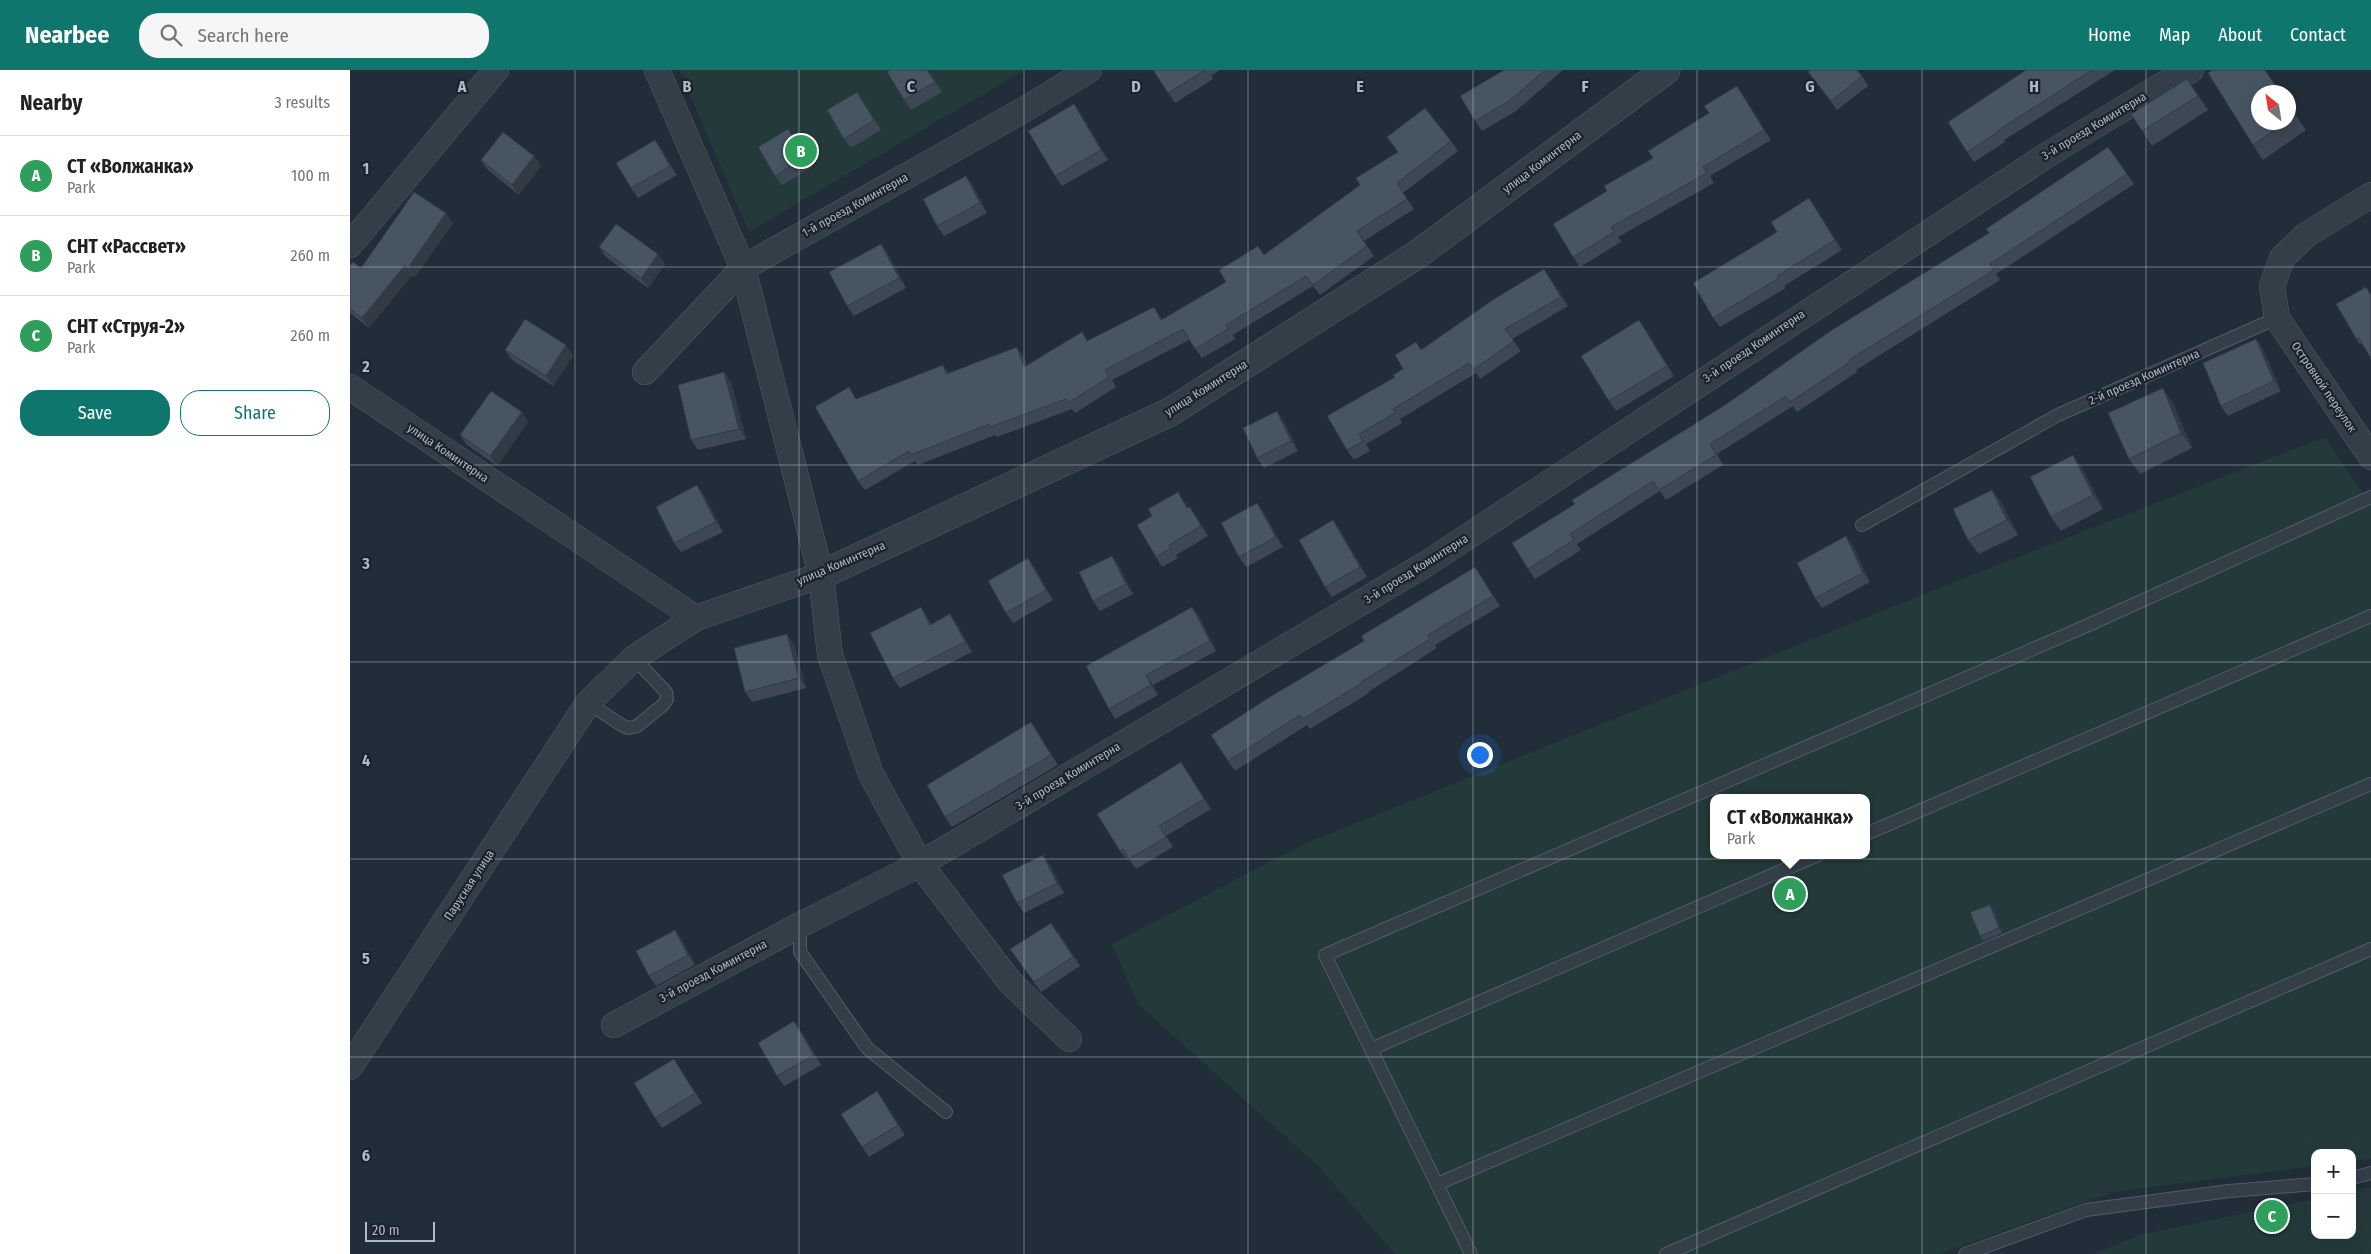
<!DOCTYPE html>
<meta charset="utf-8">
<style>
body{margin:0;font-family:"Fira Sans Condensed",sans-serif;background:#f6f6f6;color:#202124}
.controls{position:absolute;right:15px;bottom:15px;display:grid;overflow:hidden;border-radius:10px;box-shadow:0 5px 20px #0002}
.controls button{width:45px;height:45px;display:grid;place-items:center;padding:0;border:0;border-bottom:1px solid #e0e0e0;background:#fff;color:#202124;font:25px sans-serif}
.compass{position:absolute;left:1901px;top:15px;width:45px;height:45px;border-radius:50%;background:#fff;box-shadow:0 5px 20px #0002;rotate:330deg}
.scale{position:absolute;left:15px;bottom:12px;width:70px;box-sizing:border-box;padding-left:5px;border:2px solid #afb9c5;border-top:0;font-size:14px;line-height:18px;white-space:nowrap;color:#afb9c5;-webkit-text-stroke:4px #1a232d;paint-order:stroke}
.you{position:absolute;left:1129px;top:684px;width:18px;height:18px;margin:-12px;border:4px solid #fff;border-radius:50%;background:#1a73e8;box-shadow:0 0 0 8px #1a73e833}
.badge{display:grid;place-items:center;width:32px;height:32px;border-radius:50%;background:#0f766e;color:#fff;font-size:16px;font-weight:700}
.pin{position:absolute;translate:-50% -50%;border:2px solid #fff;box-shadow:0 1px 5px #0006}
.popup{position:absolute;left:1360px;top:724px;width:160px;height:65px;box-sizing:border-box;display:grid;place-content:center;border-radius:10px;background:#fff;filter:drop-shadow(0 1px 4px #0005);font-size:16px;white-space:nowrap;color:#757577}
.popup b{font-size:19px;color:#202124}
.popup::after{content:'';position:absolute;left:50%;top:100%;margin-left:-10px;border:10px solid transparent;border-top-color:#fff}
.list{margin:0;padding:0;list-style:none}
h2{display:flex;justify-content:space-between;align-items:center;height:65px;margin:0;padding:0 20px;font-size:21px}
h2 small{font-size:16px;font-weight:400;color:#757577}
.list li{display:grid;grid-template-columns:32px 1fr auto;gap:15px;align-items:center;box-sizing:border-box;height:80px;padding:0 20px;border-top:1px solid #e0e0e0}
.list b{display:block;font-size:19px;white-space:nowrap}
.list p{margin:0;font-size:16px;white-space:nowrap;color:#757577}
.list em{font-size:16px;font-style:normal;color:#757577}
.actions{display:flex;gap:10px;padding:15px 20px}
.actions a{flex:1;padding:11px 0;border:1px solid #0f766e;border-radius:20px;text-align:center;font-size:18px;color:#0f766e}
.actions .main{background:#0f766e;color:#fff}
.icon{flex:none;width:28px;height:28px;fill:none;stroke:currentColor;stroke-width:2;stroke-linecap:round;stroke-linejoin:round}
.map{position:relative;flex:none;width:2021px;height:1184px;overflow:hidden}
header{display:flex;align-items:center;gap:30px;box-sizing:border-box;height:70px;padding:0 25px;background:#0f766e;color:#fff}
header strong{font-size:24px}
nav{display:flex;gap:28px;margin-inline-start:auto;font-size:18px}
.search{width:350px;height:45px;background:#f6f6f6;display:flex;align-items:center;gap:12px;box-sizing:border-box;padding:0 18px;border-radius:20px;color:#757577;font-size:19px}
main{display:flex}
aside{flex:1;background:#fff}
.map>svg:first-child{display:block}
.green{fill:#243a3a;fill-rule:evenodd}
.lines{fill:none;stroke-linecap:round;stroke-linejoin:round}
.service-casing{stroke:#525c66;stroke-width:14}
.minor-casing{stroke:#525c66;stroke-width:26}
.tertiary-casing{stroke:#525c66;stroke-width:29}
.service{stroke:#343e49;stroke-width:12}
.minor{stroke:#343e49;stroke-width:25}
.tertiary{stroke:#343e49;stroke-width:28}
.wall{fill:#3d4854}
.shaded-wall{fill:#323b45}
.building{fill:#475462;stroke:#323b45}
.grid{fill:none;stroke:#afb9c5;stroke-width:1;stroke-opacity:0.55}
.labels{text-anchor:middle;stroke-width:4.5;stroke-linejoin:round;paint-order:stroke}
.street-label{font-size:12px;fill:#afb9c5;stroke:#1a232d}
.grid-label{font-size:16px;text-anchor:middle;font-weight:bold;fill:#afb9c5;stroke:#1a232d;stroke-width:4.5;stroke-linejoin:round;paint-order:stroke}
</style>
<header>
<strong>Nearbee</strong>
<div class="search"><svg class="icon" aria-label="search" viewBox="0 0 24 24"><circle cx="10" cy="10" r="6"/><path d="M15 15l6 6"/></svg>Search here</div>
<nav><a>Home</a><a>Map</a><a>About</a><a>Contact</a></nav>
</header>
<main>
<aside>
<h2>Nearby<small>3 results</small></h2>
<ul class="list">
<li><span class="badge" style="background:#2e9e5b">A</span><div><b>СТ «Волжанка»</b><p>Park</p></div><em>100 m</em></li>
<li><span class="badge" style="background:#2e9e5b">B</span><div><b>СНТ «Рассвет»</b><p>Park</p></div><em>260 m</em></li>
<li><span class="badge" style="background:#2e9e5b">C</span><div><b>СНТ «Струя-2»</b><p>Park</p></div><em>260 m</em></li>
</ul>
<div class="actions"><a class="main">Save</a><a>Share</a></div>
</aside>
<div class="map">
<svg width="2021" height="1184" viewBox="0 0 2021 1184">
<rect width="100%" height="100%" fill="#212d38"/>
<g class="green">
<path d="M329,0H675L399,162Z"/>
<path d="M1975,367L2021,435V1089L2002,1091V1083H1965V1096L1763,1122L1590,1184H1045L968,1096L788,934L762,874L954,774L1594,516ZM1364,728H1516V785H1364Z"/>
<path d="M2021,1117V1184H1742L1793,1164L1965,1129V1165H2002V1121Z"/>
</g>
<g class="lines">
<g class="service-casing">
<g id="service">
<path d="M1512,455L1708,345L1927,248"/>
<path d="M238,633L273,656L279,658L287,656L313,635L317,629L316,622L284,588"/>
<path d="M1516,764L2021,546"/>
<path d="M450,855V882L517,978L596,1042"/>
<path d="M1021,979L1468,785"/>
<path d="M2002,1108L2021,1103"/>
<path d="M1087,1114L2021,714"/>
<path d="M1121,1184L975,885L1734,557L2021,427"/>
<path d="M1316,1184L2021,879"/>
<path d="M1615,1184L1736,1140L1879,1121L1965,1114"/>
</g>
</g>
<g class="minor-casing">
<g id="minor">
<path d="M307,0L393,198L471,505L480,585L521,704L570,794L660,912L719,969"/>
<path d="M2021,125L1956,165L1932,188L1922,216L1927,248L2021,387"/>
<path d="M0,175L146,0"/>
<path d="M295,302L393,198L677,38L739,0"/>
<path d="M0,317L346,548"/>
<path d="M264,955L450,855L570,794L1076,494L1697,85L1807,18L1841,0"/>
<path d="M0,997L238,633L284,588L346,548L471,505"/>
</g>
</g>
<g class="tertiary-casing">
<path id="tertiary" d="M471,505L820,342L1068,184L1316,0"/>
</g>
<use href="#service" class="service"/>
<use href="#minor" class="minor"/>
<use href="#tertiary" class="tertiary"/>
</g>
<g class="wall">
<path d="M540,0H578L592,22L561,40L554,30Z"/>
<path d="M803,0H870L861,6L863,9L825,33Z"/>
<path d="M1154,0H1213L1166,41L1132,61L1125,51Z"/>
<path d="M1676,0H1765L1654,70L1655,72L1624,92L1617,82Z"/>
<path d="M1458,2L1512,6L1518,16L1487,40Z"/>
<path d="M1837,9L1858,40L1802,76L1792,61Z"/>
<path d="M1387,16L1421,70L1360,106L1364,113L1268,167L1271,172L1230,197L1223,187L1257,121L1303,88L1359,43Z"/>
<path d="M514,32L531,60L501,78L494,69Z"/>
<path d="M724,34L731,44L758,90L712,116L705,106Z"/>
<path d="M1938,34L1956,60L1913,90L1903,75L1908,52H1938Z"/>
<path d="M438,59L462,97L432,115L425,106Z"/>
<path d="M1037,67L1101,71L1108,81L1053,123L1064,139L1014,171L1024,186L970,225L963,216L883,265L885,269L852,288L839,270L762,310L766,317L725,343L722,339L647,367L645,365L568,395L565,391L515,420L508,411L507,329L593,295L598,303L674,287L677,295L732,262L738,271L811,247L812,249L876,212L1010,115L1048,82Z"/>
<path d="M305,70L312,80L327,105L288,128L281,118Z"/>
<path d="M1758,77L1784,114L1646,204L1650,210L1506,300L1507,302L1447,342L1443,336L1367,384L1373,395L1316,430L1310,421L1227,474L1231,480L1185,509L1178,499L1225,434L1375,335L1639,163Z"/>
<path d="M184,86L191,96L169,125L138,100L131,90Z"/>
<path d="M616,106L623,116L637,143L594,166L587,156Z"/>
<path d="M1459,128L1492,180L1434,216L1436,218L1370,257L1363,248L1427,162Z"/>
<path d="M103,153L65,207L62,205L19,258L0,243V195L11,198Z"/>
<path d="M531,174L538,184L556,218L504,246L497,236Z"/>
<path d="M249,177L315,194L298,218L256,187Z"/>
<path d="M1201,209L1218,236L1162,269L1171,281L1130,309L1126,303L1050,349L1052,353L1016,374L1020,381L1004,390L997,380L1045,307L1053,299L1066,272L1071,279Z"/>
<path d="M2016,217L2021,225V289L2012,273L2010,275L2007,270Z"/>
<path d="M1289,250L1296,260L1324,306L1266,341L1259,331Z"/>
<path d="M1906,269L1913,279L1931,321L1878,346L1871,336Z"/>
<path d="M155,280L223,285L203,316L162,290Z"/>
<path d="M374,302L381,312L396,369L348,380L341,370Z"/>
<path d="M1813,318L1823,333L1842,378L1790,404L1779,389Z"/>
<path d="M172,342L178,352L147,396L117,375L110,365Z"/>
<path d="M934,351L948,381L914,398L907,388Z"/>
<path d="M1723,385L1733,400L1753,439L1711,461L1701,447Z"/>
<path d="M1642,420L1652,434L1668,465L1629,484L1618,470Z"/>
<path d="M354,425L373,462L331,482L324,473Z"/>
<path d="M835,432L838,438L847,447L858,466L826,485L828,488L812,497L806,487Z"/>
<path d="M914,443L933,477L896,497L889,487Z"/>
<path d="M983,450L990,460L1017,507L982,527L975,517Z"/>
<path d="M1496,466L1503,476L1520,512L1472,538L1465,528Z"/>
<path d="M769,496L783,524L750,541L743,531Z"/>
<path d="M1125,497L1150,536L1085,575L1087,578L1018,622L1019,623L960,659L957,655L885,701L878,691Z"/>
<path d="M685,498L703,530L663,553L656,543Z"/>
<path d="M571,537L581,554L600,544L607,554L622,582L550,618L543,608Z"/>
<path d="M842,537L849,546L866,581L803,615L808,625L765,649L759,639Z"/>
<path d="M444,574L456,618L402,632L395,622Z"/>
<path d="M681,652L708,695L602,757L595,747Z"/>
<path d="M831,692L861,739L816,766L823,777L786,799L779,789L777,790L770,781Z"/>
<path d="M700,795L714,823L674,843L667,833Z"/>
<path d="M1640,835L1644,840L1652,863L1633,871L1630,866Z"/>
<path d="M325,860L332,870L345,895L306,916L299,906Z"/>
<path d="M708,862L730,896L691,922L660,879Z"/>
<path d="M451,961L471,995L434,1016L427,1006Z"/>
<path d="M324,989L352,1033L312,1058L305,1048Z"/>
<path d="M527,1021L555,1065L519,1087L512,1077Z"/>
</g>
<g class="shaded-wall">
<path d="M577,0H578L592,22L585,12Z"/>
<path d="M1837,9L1848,24L1858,40L1848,26Z"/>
<path d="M1387,16L1394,26L1421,70L1414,60Z"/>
<path d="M507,22L514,32L531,60L524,50Z"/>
<path d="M724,34L731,44L758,90L751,80Z"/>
<path d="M438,59L445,69L462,97L455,87Z"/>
<path d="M305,70L312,80L327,105L320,96Z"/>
<path d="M184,86L191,96L169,125L162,115Z"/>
<path d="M616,106L623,116L637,143L630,133Z"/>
<path d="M1459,128L1466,138L1492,180L1485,170Z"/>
<path d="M96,143L103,153L65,207L58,198Z"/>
<path d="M531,174L538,184L556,218L549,208Z"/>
<path d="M308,184L315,194L298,218L291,208Z"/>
<path d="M55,195L62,205L19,258L12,248Z"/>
<path d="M1194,199L1201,209L1218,236L1211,227Z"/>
<path d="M804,237L811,247L818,260L811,250Z"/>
<path d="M1289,250L1296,260L1324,306L1317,296Z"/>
<path d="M1906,269L1913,279L1931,321L1924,311Z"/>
<path d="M216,275L223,285L203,316L196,306Z"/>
<path d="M667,277L674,287L681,307L674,297Z"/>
<path d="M374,302L381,312L396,369L389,359Z"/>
<path d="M1813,318L1823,333L1842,378L1831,363Z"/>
<path d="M927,341L934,351L948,381L941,371Z"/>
<path d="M172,342L178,352L147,396L140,386Z"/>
<path d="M1723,385L1733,400L1753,439L1743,425Z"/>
<path d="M347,415L354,425L373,462L366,452Z"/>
<path d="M1642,420L1652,434L1668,465L1657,450Z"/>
<path d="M907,433L914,443L933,477L926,467Z"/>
<path d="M840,437L847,447L858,466L851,456Z"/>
<path d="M983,450L990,460L1017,507L1010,497Z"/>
<path d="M1496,466L1503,476L1520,512L1513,503Z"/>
<path d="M762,486L769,496L783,524L776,514Z"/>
<path d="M678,488L685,498L703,530L696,520Z"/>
<path d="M1125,497L1132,507L1150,536L1143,526Z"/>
<path d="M571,537L577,547L587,565L580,555Z"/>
<path d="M842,537L849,546L866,581L860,571Z"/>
<path d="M600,544L607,554L622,582L615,572Z"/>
<path d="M437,564L444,574L456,618L449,608Z"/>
<path d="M796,605L803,615L808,625L801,615Z"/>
<path d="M681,652L688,662L708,695L701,685Z"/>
<path d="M831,692L838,702L861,739L854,729Z"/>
<path d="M693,785L700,795L714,823L707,813Z"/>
<path d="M1640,835L1644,840L1652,863L1649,858Z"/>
<path d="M325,860L332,870L345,895L338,885Z"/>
<path d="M444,951L451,961L471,995L464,985Z"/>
<path d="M527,1021L534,1031L555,1065L548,1055Z"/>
</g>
<g class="building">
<path d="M540,0H577L585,12L554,30L537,2Z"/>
<path d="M803,0H855L818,23Z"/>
<path d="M1154,0H1195L1159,31L1125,51L1110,26Z"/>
<path d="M1460,0H1507L1512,6L1481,31L1458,2Z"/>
<path d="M1676,0H1742L1647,61L1648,62L1617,82L1598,52Z"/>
<path d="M1862,0H1915L1930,22H1908V52H1936L1903,75L1858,3Z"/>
<path d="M1837,9L1848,26L1792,61L1781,44Z"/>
<path d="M1387,16L1414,60L1353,97L1357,103L1261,157L1264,162L1223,187L1203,154L1257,121L1254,116L1303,88L1298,81L1359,43L1354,36Z"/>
<path d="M507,22L524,50L494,69L477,40Z"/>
<path d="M724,34L751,80L705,106L678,61Z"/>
<path d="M1938,35L1946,46L1938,51Z"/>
<path d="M1075,38L1101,71L1047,113L1057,129L1007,161L1017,176L963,215L956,206L876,255L878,259L845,279L833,259L755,300L759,307L718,333L716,329L640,357L639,354L561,385L559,381L508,411L465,337L499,317L506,329L593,295L596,304L667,277L674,297L732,262L737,271L804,237L811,250L876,212L869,200L908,176L914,185L1010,115L1006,108L1048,82L1037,67Z"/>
<path d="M438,59L455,87L425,106L408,77Z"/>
<path d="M153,62L184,86L162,115L131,90Z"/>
<path d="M305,70L320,96L281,118L266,93Z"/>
<path d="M1758,77L1777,104L1640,194L1644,200L1499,290L1500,292L1440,332L1436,326L1360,374L1366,385L1309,420L1303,411L1220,464L1224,470L1178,499L1162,473L1225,434L1222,430L1375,335L1482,260L1639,163L1636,159Z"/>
<path d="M616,106L630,133L587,156L573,129Z"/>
<path d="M64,122L96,143L58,198L55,195L12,248L0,239V195L3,192L11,198Z"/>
<path d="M1459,128L1485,170L1427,206L1429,208L1363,248L1343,213L1427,162L1421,152Z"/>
<path d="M266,154L308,184L291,208L249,177Z"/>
<path d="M531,174L549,208L497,236L479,202Z"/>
<path d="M1194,199L1211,227L1155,259L1164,271L1124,299L1119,293L1043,339L1045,343L1009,364L1013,371L997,380L977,346L1045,307L1043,305L1053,299L1045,285L1066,272L1071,280L1144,229Z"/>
<path d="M2016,217L2021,226V289L2009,268L2007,270L1986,234Z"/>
<path d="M175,249L216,275L196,306L155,280Z"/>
<path d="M1289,250L1317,296L1259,331L1231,286Z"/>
<path d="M1906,269L1924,311L1871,336L1853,293Z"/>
<path d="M374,302L389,359L341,370L328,315Z"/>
<path d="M1813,318L1831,363L1779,389L1758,343Z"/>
<path d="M141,321L172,342L140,386L110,365Z"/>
<path d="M927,341L941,371L907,388L893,358Z"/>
<path d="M1723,385L1743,425L1701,447L1680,407Z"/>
<path d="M347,415L366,452L324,473L306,437Z"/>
<path d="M1642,420L1657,450L1618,470L1603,439Z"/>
<path d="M828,422L837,438L840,437L851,456L819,475L821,478L806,487L787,455L802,446L798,439Z"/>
<path d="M907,433L926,467L889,487L871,453Z"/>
<path d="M983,450L1010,497L975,517L949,470Z"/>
<path d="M1496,466L1513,503L1465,528L1447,493Z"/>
<path d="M762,486L776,514L743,531L729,502Z"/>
<path d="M678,488L696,520L656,543L638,511Z"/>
<path d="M1125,497L1143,526L1078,565L1080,569L1011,612L1012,613L953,649L950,645L878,691L861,665L918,628L1014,571L1011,566Z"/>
<path d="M571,537L580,555L600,544L615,572L543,608L520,563Z"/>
<path d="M842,537L860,571L796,605L801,615L759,639L736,596Z"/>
<path d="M437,564L449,608L395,622L384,578Z"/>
<path d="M681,652L701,685L595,747L577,715Z"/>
<path d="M831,692L854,729L809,756L816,767L779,789L773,779L770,781L747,744Z"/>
<path d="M693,785L707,813L667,833L652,805Z"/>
<path d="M1640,835L1649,858L1630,866L1620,842Z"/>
<path d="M701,853L723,887L684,912L660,879Z"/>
<path d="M325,860L338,885L299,906L286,881Z"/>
<path d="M444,951L464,985L427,1006L408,973Z"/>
<path d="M324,989L345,1023L305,1048L284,1013Z"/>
<path d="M527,1021L548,1055L512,1077L491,1044Z"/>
</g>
<path class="grid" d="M225,0V1184M449,0V1184M674,0V1184M898,0V1184M1123,0V1184M1347,0V1184M1572,0V1184M1796,0V1184M0,197H2021M0,395H2021M0,592H2021M0,789H2021M0,987H2021"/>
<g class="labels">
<g class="street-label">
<text transform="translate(1744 56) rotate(-31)" y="4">3-й проезд Коминтерна</text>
<text transform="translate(1192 92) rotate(-37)" y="4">улица Коминтерна</text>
<text transform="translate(505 135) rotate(-29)" y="4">1-й проезд Коминтерна</text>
<text transform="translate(1404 276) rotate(-34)" y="4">3-й проезд Коминтерна</text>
<text transform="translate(1794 307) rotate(-24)" y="4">2-й проезд Коминтерна</text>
<text transform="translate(1974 317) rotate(56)" y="4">Островной переулок</text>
<text transform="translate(856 318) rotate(-32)" y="4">улица Коминтерна</text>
<text transform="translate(98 383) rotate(34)" y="4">улица Коминтерна</text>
<text transform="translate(491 493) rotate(-23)" y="4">улица Коминтерна</text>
<text transform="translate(1066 499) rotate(-32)" y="4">3-й проезд Коминтерна</text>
<text transform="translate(718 706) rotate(-31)" y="4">3-й проезд Коминтерна</text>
<text transform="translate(119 815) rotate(-57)" y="4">Парусная улица</text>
<text transform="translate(363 901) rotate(-28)" y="4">3-й проезд Коминтерна</text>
</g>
</g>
<g class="grid-label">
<text x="112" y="22">A</text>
<text x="337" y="22">B</text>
<text x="561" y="22">C</text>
<text x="786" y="22">D</text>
<text x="1010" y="22">E</text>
<text x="1235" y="22">F</text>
<text x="1460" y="22">G</text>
<text x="1684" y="22">H</text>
<text x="16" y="104">1</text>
<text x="16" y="302">2</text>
<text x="16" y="499">3</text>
<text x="16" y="696">4</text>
<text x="16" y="894">5</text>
<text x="16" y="1091">6</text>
</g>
</svg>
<div class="controls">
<button>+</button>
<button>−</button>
</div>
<svg class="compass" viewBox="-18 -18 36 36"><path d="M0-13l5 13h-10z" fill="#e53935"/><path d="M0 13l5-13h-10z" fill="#757577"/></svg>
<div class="scale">20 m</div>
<div class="you"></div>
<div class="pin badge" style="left:1440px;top:824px;background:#2e9e5b">A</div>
<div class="popup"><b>СТ «Волжанка»</b>Park</div>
<div class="pin badge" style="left:451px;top:81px;background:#2e9e5b">B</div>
<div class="pin badge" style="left:1922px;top:1146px;background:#2e9e5b">C</div>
</div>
</main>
